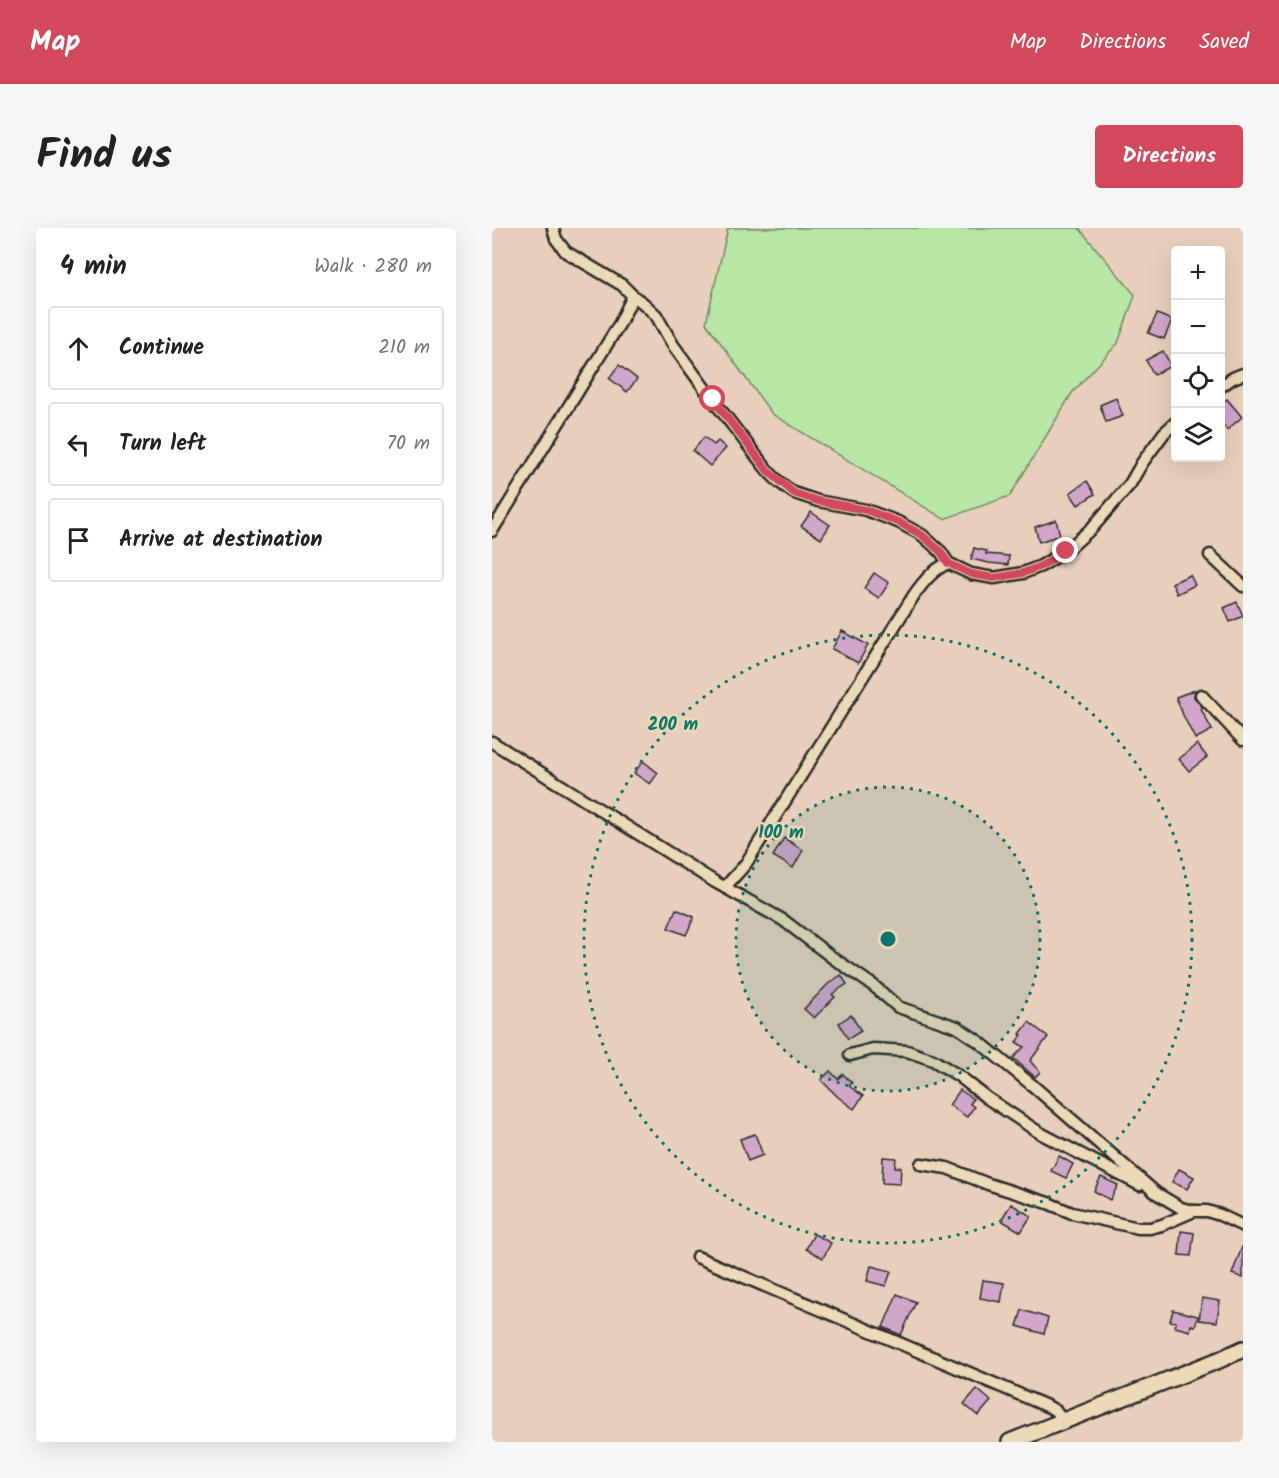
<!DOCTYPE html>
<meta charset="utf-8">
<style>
body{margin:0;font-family:Kalam,sans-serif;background:#f6f6f6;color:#222}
.controls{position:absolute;right:18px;top:18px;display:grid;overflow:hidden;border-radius:6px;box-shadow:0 6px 24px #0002}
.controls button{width:54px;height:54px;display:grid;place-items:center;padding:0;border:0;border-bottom:2px solid #e0e0e0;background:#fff;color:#222;font:30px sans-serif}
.stop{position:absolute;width:18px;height:18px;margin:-14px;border:4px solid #d1495b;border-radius:50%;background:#fff}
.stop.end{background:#d1495b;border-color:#fff;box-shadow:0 2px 6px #0008}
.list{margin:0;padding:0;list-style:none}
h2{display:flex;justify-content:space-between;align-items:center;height:78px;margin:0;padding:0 24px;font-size:26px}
h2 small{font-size:20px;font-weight:400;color:#767676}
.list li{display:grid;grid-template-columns:39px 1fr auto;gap:18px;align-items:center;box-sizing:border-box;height:84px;margin:0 12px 12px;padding:0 12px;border:2px solid #e0e0e0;border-radius:6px}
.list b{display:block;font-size:22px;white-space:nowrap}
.list em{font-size:20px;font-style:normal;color:#767676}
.icon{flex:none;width:33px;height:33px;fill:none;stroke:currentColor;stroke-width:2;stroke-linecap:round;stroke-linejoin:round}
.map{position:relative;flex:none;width:751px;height:1214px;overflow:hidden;border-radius:6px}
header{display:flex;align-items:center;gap:36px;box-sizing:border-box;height:84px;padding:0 30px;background:#d1495b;color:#fff}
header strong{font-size:28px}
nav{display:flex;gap:33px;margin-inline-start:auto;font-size:21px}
.intro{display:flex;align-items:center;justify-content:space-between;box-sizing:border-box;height:144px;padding:0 36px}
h1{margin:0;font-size:42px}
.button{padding:15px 27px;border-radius:6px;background:#d1495b;color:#fff;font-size:21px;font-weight:700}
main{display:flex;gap:36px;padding:0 36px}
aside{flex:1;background:#fff;border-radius:6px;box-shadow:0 6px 24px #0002}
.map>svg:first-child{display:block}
.green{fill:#b8e6a4;stroke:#728868;stroke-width:1.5}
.building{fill:#d2a6c9;stroke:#2b2b2b;stroke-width:1.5}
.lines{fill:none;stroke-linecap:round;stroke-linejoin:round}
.street-casing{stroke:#2b2b2b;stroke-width:15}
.secondary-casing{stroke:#2b2b2b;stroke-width:20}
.street{stroke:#ecd9b7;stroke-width:10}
.secondary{stroke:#ecd9b7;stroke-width:15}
.route{stroke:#d1495b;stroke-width:8}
.ring{fill:none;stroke:#0f766e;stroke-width:3;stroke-dasharray:3 6}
.centre{fill:#0f766e;stroke:#ecd9b7;stroke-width:3}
.ring-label{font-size:18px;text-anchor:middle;font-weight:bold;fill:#0f766e;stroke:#ecd9b7;stroke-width:4.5;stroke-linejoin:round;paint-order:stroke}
</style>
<header>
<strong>Map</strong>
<nav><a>Map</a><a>Directions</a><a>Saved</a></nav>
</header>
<div class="intro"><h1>Find us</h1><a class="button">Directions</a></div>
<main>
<aside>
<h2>4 min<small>Walk · 280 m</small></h2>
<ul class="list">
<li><svg class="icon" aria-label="ahead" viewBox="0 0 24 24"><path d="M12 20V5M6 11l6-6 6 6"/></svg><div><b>Continue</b></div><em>210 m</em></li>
<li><svg class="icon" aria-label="left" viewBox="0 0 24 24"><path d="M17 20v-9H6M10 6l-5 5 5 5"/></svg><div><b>Turn left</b></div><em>70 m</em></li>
<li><svg class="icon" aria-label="arrive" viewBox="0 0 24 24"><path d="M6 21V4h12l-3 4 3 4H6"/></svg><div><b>Arrive at destination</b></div></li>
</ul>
</aside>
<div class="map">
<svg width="751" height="1214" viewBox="0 0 751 1214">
<rect width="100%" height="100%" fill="#e7cfbb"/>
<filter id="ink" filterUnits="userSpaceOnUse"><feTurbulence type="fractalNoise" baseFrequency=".0167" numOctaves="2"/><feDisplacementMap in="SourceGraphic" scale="12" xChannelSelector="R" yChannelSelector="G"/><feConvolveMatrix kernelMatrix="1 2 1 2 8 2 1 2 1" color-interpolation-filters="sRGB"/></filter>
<g filter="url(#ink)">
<path class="green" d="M236,0H587L643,67L626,115L580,165L518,268L452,291L280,186L214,95Z"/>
<g class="building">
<path d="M665,86L680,92L672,111L656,105Z"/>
<path d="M671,123L679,138L662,147L654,132Z"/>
<path d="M127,137L145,151L135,164L117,150Z"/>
<path d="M624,170L631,188L614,194L608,177Z"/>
<path d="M735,171L750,189L735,202L729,194V176Z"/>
<path d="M212,209L222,217L226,213L234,220L218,238L201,223Z"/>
<path d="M595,253L603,266L586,277L578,265Z"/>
<path d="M319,284L338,297L329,311L309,298Z"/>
<path d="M564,292L568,307L547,314L543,299Z"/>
<path d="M482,320L495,323L494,326L517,328L516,337L497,335L479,331Z"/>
<path d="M382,345L397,355L387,370L372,360Z"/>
<path d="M698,347L703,357L685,366L680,355Z"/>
<path d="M745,374L751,388L738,394L732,380Z"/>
<path d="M350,403L376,417L366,435L340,421Z"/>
<path d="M703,462L702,469L711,480L709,481L720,502L703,511L691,487L684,469Z"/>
<path d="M705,516L715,529L697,543L687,531Z"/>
<path d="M151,533L166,545L158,556L142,545Z"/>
<path d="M292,610L311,622L301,640L281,628Z"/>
<path d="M184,681L202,689L194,707L176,700Z"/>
<path d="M349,747L355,756L340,766L343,769L322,790L312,781L336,756Z"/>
<path d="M359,787L369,803L356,811L347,795Z"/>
<path d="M537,794L556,809L538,833L548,844L543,849L521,830L532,819L524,814L530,807L528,806Z"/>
<path d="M338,843L346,851L351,846L360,855L357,858L371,868L362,881L346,869L329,852Z"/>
<path d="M468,862L481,871L478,876L482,879L475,889L457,877Z"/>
<path d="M263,906L271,927L256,933L248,911Z"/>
<path d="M567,928L581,936L574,950L559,943Z"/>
<path d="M391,929L404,930L403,939H409L408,956L390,955Z"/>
<path d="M687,941L702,949L695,961L680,954Z"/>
<path d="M609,949L626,957L618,972L602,963Z"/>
<path d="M519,976L539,988L529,1004L509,992Z"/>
<path d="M689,1003L702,1005L699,1028L687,1027Z"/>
<path d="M322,1006L339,1015L331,1030L314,1021Z"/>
<path d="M750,1019H751V1050L740,1046Z"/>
<path d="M379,1038L399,1043L394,1058L375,1053Z"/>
<path d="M491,1052L512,1055L509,1074L488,1070Z"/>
<path d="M405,1066L424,1074L409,1107L391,1099Z"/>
<path d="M710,1070L728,1073L725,1094L707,1092Z"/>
<path d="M530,1082L556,1090L552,1106L525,1098Z"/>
<path d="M681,1082L706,1088L703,1098L699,1097L698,1103L683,1099L684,1094L678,1093Z"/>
<path d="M485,1161L499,1173L486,1188L472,1176Z"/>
</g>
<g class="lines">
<g class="street-casing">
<g id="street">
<path d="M141,68L151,75L164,87L181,117L221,172L276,243L287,254L302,265L326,273L374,282L406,294L430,307L449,324L456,335L479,346L502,350L531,345L549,338L574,323L600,300L638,256L650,235L672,205L684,194"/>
<path d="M728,159L741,150L751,146"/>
<path d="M0,303L128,95L141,68L130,57L74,24L64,11L61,0"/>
<path d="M718,327L751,358"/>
<path d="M709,467L751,512"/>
<path d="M0,514L223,654L291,692L341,730L382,758L406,779L465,799L486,813L540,857L664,965L689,980L702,983H715L728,987L751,998"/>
<path d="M233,659L253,637L422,367C432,353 441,342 456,335"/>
<path d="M358,827L381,821L415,823L441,832L467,848L495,870L548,905L648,957"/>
<path d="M429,936L455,940L496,956L556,975L580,985L646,1000H658L670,997L702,983"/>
<path d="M205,1029L557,1179L564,1183L571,1193"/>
</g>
</g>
<g class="secondary-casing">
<path id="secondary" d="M518,1214L727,1132L751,1121"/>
</g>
<use href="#street" class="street"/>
<use href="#secondary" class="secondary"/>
</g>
</g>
<g class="lines" filter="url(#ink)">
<path class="route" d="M221,171L276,243L302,265L326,273L374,282L406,294L430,307L449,324L456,335L479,346L502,350L531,345L549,338L574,323"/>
</g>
<circle cx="396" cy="711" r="152" fill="#0f766e" fill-opacity=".12"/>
<g class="ring">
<circle cx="396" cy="711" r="152"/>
<circle cx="396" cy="711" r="304"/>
</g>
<circle cx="396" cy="711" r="9" class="centre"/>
<g class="ring-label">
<text x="181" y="502">200 m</text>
<text x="289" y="610">100 m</text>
</g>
</svg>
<div class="controls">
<button>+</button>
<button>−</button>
<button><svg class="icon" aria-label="locate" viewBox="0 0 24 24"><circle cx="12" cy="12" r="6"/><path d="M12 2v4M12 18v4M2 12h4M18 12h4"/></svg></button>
<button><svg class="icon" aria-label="layers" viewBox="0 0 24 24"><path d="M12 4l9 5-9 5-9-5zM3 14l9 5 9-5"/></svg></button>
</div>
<div class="stop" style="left:221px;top:171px"></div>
<div class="stop end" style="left:574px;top:323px"></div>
</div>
</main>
